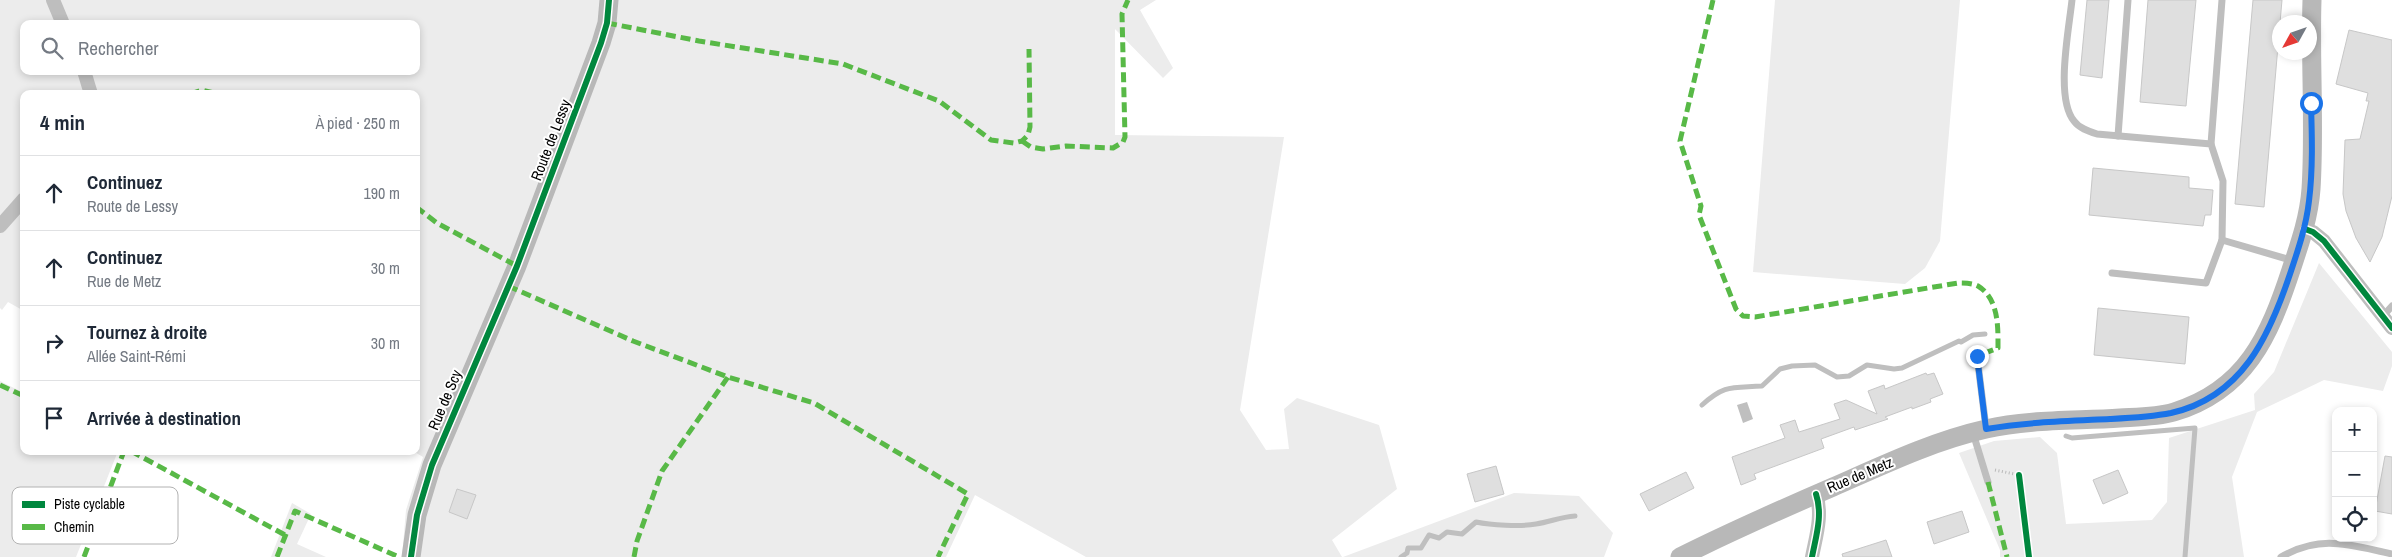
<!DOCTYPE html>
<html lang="fr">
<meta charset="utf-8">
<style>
body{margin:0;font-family:"Archivo Narrow",sans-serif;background:#f2f2f3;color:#1f2937}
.controls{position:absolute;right:15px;bottom:15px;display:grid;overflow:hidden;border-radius:10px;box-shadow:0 2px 8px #0003}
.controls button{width:45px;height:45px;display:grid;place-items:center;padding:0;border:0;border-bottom:1px solid #e0e1e3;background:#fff;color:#1f2937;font:25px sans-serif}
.compass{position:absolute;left:2272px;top:15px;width:45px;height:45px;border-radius:50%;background:#fff;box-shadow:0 2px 8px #0003;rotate:230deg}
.stop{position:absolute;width:15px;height:15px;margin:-11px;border:4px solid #1a73e8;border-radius:50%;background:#fff}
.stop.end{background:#1a73e8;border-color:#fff;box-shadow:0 1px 5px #0008}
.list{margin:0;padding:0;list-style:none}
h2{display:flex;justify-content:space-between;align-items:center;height:65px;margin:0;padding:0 20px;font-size:21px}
h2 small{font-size:16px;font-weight:400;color:#747a83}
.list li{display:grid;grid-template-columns:32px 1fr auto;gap:15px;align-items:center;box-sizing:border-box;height:75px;padding:0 20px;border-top:1px solid #e0e1e3}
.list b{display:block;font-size:19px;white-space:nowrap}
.list p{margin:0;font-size:16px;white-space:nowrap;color:#747a83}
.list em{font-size:16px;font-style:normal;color:#747a83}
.icon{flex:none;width:28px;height:28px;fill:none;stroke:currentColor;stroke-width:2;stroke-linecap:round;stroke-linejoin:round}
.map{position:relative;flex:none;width:2392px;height:557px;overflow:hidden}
.search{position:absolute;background:#fff;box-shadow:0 2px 8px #0003;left:20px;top:20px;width:400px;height:55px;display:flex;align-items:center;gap:12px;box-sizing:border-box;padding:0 18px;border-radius:10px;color:#747a83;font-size:19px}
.panel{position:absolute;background:#fff;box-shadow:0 2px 8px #0003;left:20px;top:90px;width:400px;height:365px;border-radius:10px}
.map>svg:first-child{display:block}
.green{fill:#ececec;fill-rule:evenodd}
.water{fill:#bfbfbf}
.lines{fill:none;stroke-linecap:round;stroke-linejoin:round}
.stream{stroke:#bfbfbf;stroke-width:5}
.building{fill:#dfdfdf;stroke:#c7c7c7}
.path{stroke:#b9b9b9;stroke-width:3;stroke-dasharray:1 2.5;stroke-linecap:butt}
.lane{stroke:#bebebe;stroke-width:7}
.street{stroke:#bebebe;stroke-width:14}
.secondary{stroke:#b8b8b8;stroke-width:19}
.quiet{stroke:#58b947;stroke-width:5;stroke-dasharray:10 5;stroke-linecap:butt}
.cycleway-casing{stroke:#fff;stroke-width:9}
.cycleway{stroke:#00873e;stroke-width:6}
.route{stroke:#1a73e8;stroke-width:6}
.labels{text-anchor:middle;stroke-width:4;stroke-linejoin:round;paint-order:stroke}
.street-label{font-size:15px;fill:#000;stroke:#fff}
.key{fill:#fff;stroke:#b2b2b2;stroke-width:1}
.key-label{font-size:14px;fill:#000}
</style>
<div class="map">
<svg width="2392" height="557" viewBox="0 0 2392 557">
<rect width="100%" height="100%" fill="#fff"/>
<g class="green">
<path d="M0,0H1156L1140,10L1173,68L1163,78L1115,29V135L1284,137L1240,410L1266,450L1289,449L1284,409L1297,398L1379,425L1397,489L1332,540L1342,557H1086L975,495L946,557H402L406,510L423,457L413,451H416V94H24V311L8,302L2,310L0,308ZM24,24H416V71H24Z"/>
<path d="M1775,0H1960L1940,241L1925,268L1905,284L1753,272Z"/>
<path d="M2319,263L2392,352V366L2383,391L2324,380L2257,412L2232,477L2244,557H2000V550L1959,453L1994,441L2040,437L2057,453L2066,524L2152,520L2167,502L2169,438L2255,410L2254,394L2274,372Z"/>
<path d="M0,381L24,393V451H118L76,557H0Z"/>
<path d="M1514,493L1579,496L1613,533L1604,557H1343Z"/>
<path d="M292,503L311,514L297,544L326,557H271Z"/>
</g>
<path class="water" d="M1747,402L1753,419L1743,423L1737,405Z"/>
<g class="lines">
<g class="stream">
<path d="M1702,405C1725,384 1732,388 1762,386L1780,369L1792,366L1815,365L1837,377L1849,376L1867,365L1894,369L1902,368L1959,341L1961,342L1973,335L1985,334"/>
<path d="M2066,436L2072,438L2195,428L2185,557"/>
<path d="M1401,557L1407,553L1408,548H1421L1429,535L1439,538L1447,532L1462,534L1476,522C1490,525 1521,527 1536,524C1550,522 1560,517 1575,516"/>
</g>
</g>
<g class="building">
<path d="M2087,0H2109L2102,78L2080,75Z"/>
<path d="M2148,0H2196L2186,106L2140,102Z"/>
<path d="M2253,0H2282L2264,207L2235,204Z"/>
<path d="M2349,30L2392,40V196L2382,237L2370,262L2356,238L2346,211L2343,194L2345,140L2360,139L2369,101H2366L2368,93L2336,84Z"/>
<path d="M2093,168L2189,177V188L2213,190L2211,215H2205L2203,226L2089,215Z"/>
<path d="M2098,308L2189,317L2185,364L2094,355Z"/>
<path d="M1926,373L1927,375L1934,373L1943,394L1930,399L1931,402L1912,409V407L1885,417L1888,419L1855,430L1854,427L1821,439L1824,448L1754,474L1756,479L1741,485L1732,457L1785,438L1780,425L1795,420L1799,432L1840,419L1834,404L1846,400L1877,414L1868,391L1884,385L1885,389Z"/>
<path d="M2385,456L2392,457V514L2375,511Z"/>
<path d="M1496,466L1504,494L1475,502L1467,474Z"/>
<path d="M2118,470L2128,493L2103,504L2093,480Z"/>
<path d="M1686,472L1694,488L1649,511L1640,494Z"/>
<path d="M457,489L476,495L467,519L449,512Z"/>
<path d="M1962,511L1969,532L1934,544L1927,522Z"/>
<path d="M1886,540L1892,557H1843L1842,554Z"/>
</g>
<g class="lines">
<path class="path" d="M1995,470L2019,475"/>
<g class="lane">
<path d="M2072,0C2069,29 2055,98 2074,121C2079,128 2088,131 2097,134L2211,144L2223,181L2222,240L2206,283L2112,273"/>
<path d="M2118,136L2128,0"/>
<path d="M2211,144L2222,0"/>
<path d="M2222,240L2294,261"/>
<path d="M2383,316L2392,306"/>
<path d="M1977,356L1986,428"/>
<path d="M1973,433L1988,482"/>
<path d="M2281,557C2322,534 2349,545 2392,554"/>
</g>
<g class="street">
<path d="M53,0L63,24"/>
<path d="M84,71L91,94"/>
<path d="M0,226L24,199"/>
<path d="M2305,229L2313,232L2324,241L2392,328"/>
<path d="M1812,557C1816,536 1823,515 1816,494"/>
</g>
<g class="secondary">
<path d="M411,557L417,515L432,465L517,266L601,43L607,23L609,0"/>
<path d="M1680,557C1730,532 1782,509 1833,487C1883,465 1933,441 1986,429C2029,419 2076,421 2120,418C2137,417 2157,417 2174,412C2246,390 2269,337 2291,270C2300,243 2309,217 2311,189C2315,126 2310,63 2312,0"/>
</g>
<g class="quiet">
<path d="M1713,0L1680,141L1701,206L1699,215L1736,309L1743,316L1755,317L1958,283C1963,283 1973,283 1978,286C1999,299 1998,327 1998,348L1977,356"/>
<path d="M607,23L699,41L843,64L939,101L991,140L1014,143L1022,141L1028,135L1030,127L1029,49"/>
<path d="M190,94L202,90L218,94"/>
<path d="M1022,141L1031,147L1043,149L1066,146L1113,148L1123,142L1125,137L1122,14L1128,0"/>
<path d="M416,207L437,223L517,266"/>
<path d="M508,286L633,341L728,377L814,403L968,494L938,557"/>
<path d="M0,385L24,396"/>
<path d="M131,451L285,535"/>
<path d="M1988,482L2007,557"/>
<path d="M84,557L124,451"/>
<path d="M277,557L295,511L399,557"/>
<path d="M634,557L637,541L662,471L728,377"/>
</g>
<g class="cycleway-casing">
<g id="cycleway">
<path d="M2305,229L2313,232L2324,241L2392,328"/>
<path d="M2019,475L2029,557"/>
<path d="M411,557L417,515L432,465L517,266L601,43L607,23L609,0"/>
<path d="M1812,557C1816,536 1823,515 1816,494"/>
</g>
</g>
<use href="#cycleway" class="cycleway"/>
</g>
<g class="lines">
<path class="route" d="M1977,356L1986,429C2027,422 2069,421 2110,419C2130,418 2151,417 2171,413C2242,397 2269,337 2290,274C2298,250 2306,227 2309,201C2313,169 2312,136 2311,103"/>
</g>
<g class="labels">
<g class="street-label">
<text transform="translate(551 140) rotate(-69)" y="5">Route de Lessy</text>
<text transform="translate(445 400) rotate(-67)" y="5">Rue de Scy</text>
<text transform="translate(1860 475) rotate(-23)" y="5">Rue de Metz</text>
</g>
</g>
<rect x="12" y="487" width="166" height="57" rx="8" class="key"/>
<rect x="22" y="501" width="23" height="7" fill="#00873e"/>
<rect x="22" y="524" width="23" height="6" fill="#58b947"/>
<g class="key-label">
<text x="54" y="509">Piste cyclable</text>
<text x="54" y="532">Chemin</text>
</g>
</svg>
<div class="controls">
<button>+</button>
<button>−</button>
<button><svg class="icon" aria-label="locate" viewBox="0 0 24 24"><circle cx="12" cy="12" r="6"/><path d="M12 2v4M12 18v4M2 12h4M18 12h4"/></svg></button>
</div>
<svg class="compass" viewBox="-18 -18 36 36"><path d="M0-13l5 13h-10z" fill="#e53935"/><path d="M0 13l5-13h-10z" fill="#747a83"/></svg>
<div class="stop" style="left:2311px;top:103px"></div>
<div class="stop end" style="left:1977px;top:356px"></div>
<div class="search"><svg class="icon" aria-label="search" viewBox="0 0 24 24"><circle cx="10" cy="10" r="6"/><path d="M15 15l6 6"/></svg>Rechercher</div>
<section class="panel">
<h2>4 min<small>À pied · 250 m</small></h2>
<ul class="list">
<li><svg class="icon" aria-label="ahead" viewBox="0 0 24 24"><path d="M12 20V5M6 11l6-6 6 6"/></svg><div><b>Continuez</b><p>Route de Lessy</p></div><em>190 m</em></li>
<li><svg class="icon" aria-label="ahead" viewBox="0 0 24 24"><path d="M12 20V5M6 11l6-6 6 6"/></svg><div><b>Continuez</b><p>Rue de Metz</p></div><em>30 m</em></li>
<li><svg class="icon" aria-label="right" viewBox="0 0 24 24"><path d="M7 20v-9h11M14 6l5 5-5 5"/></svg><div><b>Tournez à droite</b><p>Allée Saint-Rémi</p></div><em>30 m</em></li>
<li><svg class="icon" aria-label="arrive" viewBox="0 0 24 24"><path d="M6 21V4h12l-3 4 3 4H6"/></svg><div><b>Arrivée à destination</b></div></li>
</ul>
</section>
</div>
